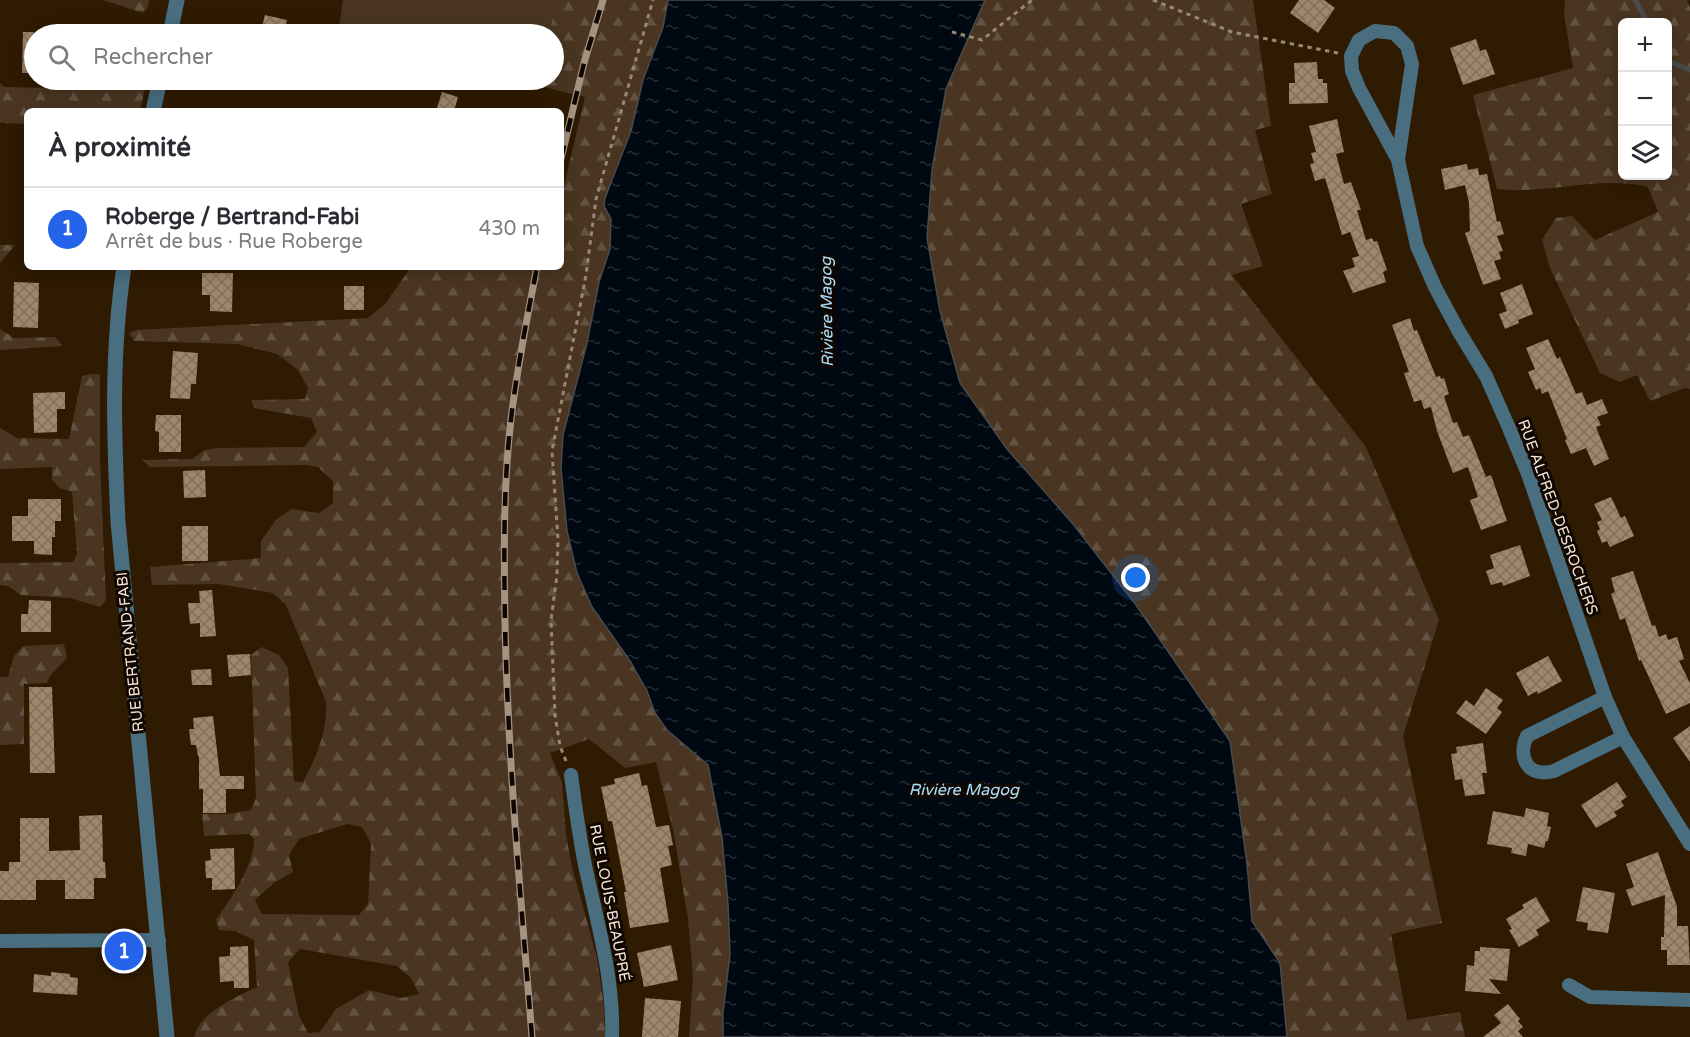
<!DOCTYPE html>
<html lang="fr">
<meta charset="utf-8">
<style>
body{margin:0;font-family:"Varela Round",sans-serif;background:#f7f7f7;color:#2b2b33}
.controls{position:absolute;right:18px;top:18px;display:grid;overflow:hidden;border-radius:9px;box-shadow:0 3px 15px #0003}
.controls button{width:54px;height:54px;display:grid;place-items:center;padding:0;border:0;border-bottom:2px solid #e1e1e2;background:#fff;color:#2b2b33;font:30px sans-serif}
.you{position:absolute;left:1136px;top:578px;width:21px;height:21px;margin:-15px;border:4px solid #fff;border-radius:50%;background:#1a73e8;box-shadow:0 0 0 9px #1a73e833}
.badge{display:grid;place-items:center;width:39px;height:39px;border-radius:50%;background:#2563eb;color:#fff;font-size:20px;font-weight:700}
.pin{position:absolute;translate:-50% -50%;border:3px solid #fff;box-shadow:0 2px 6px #0006}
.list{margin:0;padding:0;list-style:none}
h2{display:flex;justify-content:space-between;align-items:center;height:78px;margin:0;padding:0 24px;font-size:26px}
h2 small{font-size:20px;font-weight:400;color:#7c7c81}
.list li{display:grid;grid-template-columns:39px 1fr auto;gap:18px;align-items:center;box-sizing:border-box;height:84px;padding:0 24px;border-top:2px solid #e1e1e2}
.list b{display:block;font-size:22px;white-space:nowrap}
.list p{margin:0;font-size:20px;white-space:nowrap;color:#7c7c81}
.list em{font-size:20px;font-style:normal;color:#7c7c81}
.icon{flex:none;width:33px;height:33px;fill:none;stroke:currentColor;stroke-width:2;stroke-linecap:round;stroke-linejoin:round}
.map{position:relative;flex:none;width:1690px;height:1037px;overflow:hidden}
.search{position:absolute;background:#fff;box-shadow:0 3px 15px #0003;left:24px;top:24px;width:540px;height:66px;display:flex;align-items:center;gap:15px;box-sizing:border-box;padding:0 21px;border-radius:33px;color:#7c7c81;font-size:22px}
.panel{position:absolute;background:#fff;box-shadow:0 3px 15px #0003;left:24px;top:108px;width:540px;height:162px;border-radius:9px}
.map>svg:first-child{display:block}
.forest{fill:url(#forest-firs);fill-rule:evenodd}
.pitch{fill:#493521}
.water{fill:url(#water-ripples);stroke:#4a4b4d;stroke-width:1.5}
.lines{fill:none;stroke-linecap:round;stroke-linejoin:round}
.stream{stroke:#4a4b4d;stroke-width:5}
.building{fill:url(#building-cross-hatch)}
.path{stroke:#998774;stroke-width:3;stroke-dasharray:4.5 4.5;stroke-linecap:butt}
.minor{stroke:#486e80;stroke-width:14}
.tertiary{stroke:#486e80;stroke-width:15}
.rail-casing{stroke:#a49381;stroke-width:7}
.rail{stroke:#100701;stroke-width:4.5;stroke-dasharray:14;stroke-linecap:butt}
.labels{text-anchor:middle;stroke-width:6;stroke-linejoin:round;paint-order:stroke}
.street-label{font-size:15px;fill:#f5e6d8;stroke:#100701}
.water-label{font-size:16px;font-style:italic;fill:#a9e0fb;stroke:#100701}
</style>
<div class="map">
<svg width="1690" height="1037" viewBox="0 0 1690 1037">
<defs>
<pattern id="forest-firs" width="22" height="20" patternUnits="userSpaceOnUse" patternTransform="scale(1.5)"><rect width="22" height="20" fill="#493521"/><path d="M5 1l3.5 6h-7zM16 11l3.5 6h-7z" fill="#645240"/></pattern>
<pattern id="water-ripples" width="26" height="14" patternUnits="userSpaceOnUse" patternTransform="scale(1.5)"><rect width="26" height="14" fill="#000912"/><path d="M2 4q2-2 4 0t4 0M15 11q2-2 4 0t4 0" fill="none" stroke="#262d34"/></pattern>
<pattern id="building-cross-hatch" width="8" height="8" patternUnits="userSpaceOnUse" patternTransform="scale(1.5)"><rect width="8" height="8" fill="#9f856a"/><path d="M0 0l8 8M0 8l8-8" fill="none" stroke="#816f5c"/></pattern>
</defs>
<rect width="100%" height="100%" fill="#2f1a02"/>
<g class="forest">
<path d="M103,0H149L148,7L143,13Z"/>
<path d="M526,0H668L663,27L649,61L631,131L612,177L604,206L611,219L610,249L599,282L587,343L563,435L561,468L567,531L592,607L630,661L647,691L655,713L708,765L722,837L728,904L730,954L723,1013V1037H689L693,977L688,919L674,834L656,762L625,768L589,739L550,753L562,783L566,834L572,867L597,958L604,1006L605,1037H194C200,1012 236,997 257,987L254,940L235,931L219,930L216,920C231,898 254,866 254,839L249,834L204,836L202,814H227L251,810L256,798L251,655L262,647L279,655L288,668L294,781L303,782C316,758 328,730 326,702L286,605L273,593L219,584L152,585L150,567L261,558V541L276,520L291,509L319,513L333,503V481L318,467L305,465L150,467L142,460L193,459L204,450L218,448L304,447L317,432L311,418L254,408L251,400L305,399L308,388L298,370L277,354L237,344L134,341L129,333L137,330L368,318L386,303L411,267H561V198L585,97L532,84L528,80H554V34H512ZM347,824L362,827L371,843L368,904L359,915L262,914L255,900L275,882L293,872L289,855L299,839ZM300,949L397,966L411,978L419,994L401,998L369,990L336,1009L320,1032L308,1033L299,1016L288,962Z"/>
<path d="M985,0H1253L1271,126L1255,130L1272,194L1241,204L1263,266L1232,275L1366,447L1439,620L1403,736L1442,923L1391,934L1407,1020L1460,1012L1465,1037H1287L1280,963L1252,921L1247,864L1230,741L1136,605L1073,524L1007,449L960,383L940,311L927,238L932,171L946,89Z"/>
<path d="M1565,0H1687L1690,8V389L1685,388L1650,401L1637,375L1620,382L1600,373L1550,268L1542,240L1556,218L1572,216L1595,240L1658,212L1648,187C1599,175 1547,195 1497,189L1473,95L1573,68L1564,14ZM1622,22H1668V176H1622Z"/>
<path d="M114,80H147L140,111H27V124L0,123V83L4,87L101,89L110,85Z"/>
<path d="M0,245H15L0,263Z"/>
<path d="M0,329L14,338L55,337L63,346L0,350Z"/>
<path d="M90,374H100V461L106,600L100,607L70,598L21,595L8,586L0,585V563L73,562L77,554L72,492L60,488L52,480V467L0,469V428L17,438L69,439L82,376Z"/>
<path d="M64,644L67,658L50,676L47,683L24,684V744L0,745V677H8L14,656L23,646Z"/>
</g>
<path class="pitch" d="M343,0H559L548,34H363L339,27Z"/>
<path class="water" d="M668,0H985L946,89L932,170L927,238L940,311L960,383L1007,449L1073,524L1136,605L1230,741L1247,864L1252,921L1280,963L1287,1037H723V1013L730,954L728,904L722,837L708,765L667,730L655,713L647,691L630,661L592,607L577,573L567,531L561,468L563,435L587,343L599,282L610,249L611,219L604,206L605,198L631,131L643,80L663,27Z"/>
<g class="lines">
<g class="stream">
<path d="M1635,0L1647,22"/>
<path d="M1668,61L1690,70"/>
</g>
</g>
<g class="building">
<path d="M1299,0H1324L1335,8L1318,33L1290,13Z"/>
<path d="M265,15L287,20L284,34H260Z"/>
<path d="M23,32H34V73H22Z"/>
<path d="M1476,39L1480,51L1486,49L1495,74L1463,85L1450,48Z"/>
<path d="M1317,62L1318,79H1323V83H1327L1328,103L1289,104V83H1295L1294,63Z"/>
<path d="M442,92L458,97L454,111H436Z"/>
<path d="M1337,119L1344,152L1336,154L1344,184L1351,182L1361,210H1357L1366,240L1372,238L1374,242L1377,241L1387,270L1383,272L1386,282L1353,293L1343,271L1355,267L1352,258L1359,256L1350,232L1342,235L1325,178L1315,181L1310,164L1314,163L1311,153L1316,152L1309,126Z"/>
<path d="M1467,164L1468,170L1478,168L1479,175L1487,174L1497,222L1500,221L1504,234L1497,236L1503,251L1499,252L1501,259L1494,261L1501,279L1483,285L1465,233L1470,231L1469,203L1465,185L1445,190L1441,169Z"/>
<path d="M202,273H233L232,312L210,311V295H202Z"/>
<path d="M14,282L39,283L38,328L13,327Z"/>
<path d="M1522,284L1533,314L1518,320L1519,323L1505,329L1499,314L1507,311L1500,293Z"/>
<rect x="344" y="286" width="20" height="24"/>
<path d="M1410,318L1414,331L1417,330L1436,377L1440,376L1441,379L1444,378L1449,394L1444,396L1453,423L1457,422L1463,437L1469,435L1486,477L1491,475L1507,521L1481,530L1470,500L1478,497L1468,467L1453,473L1437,431L1431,407L1424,409L1421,400L1414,402L1404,373L1409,372L1392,325Z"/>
<path d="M1548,339L1557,359L1560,357L1576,394L1582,392L1587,405L1602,399L1608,413L1597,417L1601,425L1596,427L1609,459L1594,466L1586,448L1571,454L1565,440L1567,439L1548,391L1542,394L1540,388L1536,390L1528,372L1535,369L1526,348Z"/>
<path d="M173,351L198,353L196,384H191L190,399L170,398Z"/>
<path d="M65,392V409H57V432L34,433L33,393Z"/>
<path d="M156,415H181V452H159V432L155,431Z"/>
<path d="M205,470L206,497L184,498L183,471Z"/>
<path d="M1611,497L1621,518L1625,516L1634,536L1610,547L1607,541L1602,543L1597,531L1600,529L1597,522L1602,520L1594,504Z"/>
<path d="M28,499H61V521H55V537H52V555L34,554V541H12V516H28Z"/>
<rect x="182" y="526" width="26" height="35"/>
<path d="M1520,545L1530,576L1503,586L1502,582L1491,585L1486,571L1494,568L1490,555Z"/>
<path d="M1633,571L1652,626L1655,625L1659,637L1666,634L1668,640L1677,637L1684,659L1679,661L1690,683V703L1666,714L1641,660L1639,661L1625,618L1620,620L1611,594L1615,592L1611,578Z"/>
<path d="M212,590L216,636L200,637V623L190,624L188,603H200L199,591Z"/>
<path d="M29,600L51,601V632H21V614H28Z"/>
<path d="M250,654L251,675L229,677L227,655Z"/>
<path d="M1548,656L1562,681L1538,694L1537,691L1528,696L1516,673Z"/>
<path d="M211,669L212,685H192L191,670Z"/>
<path d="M29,687H52L55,773H30Z"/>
<path d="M1486,688L1503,700L1497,708L1502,712L1486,734L1456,713L1466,700L1474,706Z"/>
<path d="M213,716L220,776H244V789H226V813H203V789H199V756H198L196,745H191L189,729H194L193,718Z"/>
<path d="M1690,726V762L1673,738Z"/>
<path d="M1483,743L1487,773H1482L1485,794L1465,796L1462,779L1455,780L1451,754L1457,753L1456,747Z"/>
<path d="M639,773L642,786L647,785L656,827L669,825L673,845L668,846L672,865L660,868L669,922L630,928L624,892H626L612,821H608L601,787L615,784L614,779Z"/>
<path d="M1617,782L1627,797L1621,801L1624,806L1614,812L1617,816L1596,828L1581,805Z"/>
<path d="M1526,808L1549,813L1547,826L1551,827L1548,841H1546L1544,848L1528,844L1526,856L1511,853L1512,848L1487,844L1493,811L1524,817Z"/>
<path d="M102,815L103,862H105L106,878H94V899H65V880H36V900H0V871H9V862H20V818H49V851L80,850L79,816Z"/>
<path d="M234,848L235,889L212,890V878H206L205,861L211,860L210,849Z"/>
<path d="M1658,852L1677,907V926H1688L1690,965H1667V950H1661V937H1664L1665,895L1632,906L1626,890L1634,887L1626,864Z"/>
<path d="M1583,887L1615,893L1608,933L1587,930L1588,923L1576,921Z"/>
<path d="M1536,897L1550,921L1536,930L1539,935L1519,947L1509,930L1512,929L1506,919L1524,908L1522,905Z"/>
<path d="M671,945L678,980L644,987L637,953Z"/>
<path d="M248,946L249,988H234V981L220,982L219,957L230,956V947Z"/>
<path d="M1480,947L1510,949L1507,981L1489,979L1501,994L1465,991L1467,965L1474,966L1475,951H1480Z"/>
<path d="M51,972L70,974V977L78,978L77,995L33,992L34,974L51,976Z"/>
<path d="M645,998L681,1001L678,1037H642Z"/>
<path d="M1508,1004L1520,1019L1518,1021L1523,1027L1518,1031L1523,1037H1483L1501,1023L1494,1015Z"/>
</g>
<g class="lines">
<g class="path">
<path d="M1153,0L1232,32L1338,53"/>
<path d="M952,32L982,40L1032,0"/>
<path d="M566,761L560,746L555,715L551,620L557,575L558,539L552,451L586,275L596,199L653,0"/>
</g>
<g class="minor">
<path d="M1398,160L1412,64L1407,46L1394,33L1375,31L1359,40L1351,56L1352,71L1359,88L1398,160L1417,246L1435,287L1458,330L1486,376L1509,428L1528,474L1605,697L1623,737L1690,844"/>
<path d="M1605,697L1527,736C1517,758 1528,778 1554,771L1623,737"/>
<path d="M571,775C575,805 579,835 585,865C597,922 614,978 612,1037"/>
<path d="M0,941L159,940"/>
<path d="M1569,985L1590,997L1690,1000"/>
</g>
<g class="tertiary">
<path d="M170,34L177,0"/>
<path d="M153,111L160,80"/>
<path d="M124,267C111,351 114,438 118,522L167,1037"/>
</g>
<g class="rail-casing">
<g id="rail">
<path d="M561,159L584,63L603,0"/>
<path d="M532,1037C521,900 508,762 505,624C504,556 503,487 511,419C517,368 527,318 537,267"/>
</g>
</g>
<use href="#rail" class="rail"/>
</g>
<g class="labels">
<g class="street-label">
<text transform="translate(1558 517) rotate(70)" y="5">RUE ALFRED-DESROCHERS</text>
<text transform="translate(130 652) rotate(-96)" y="5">RUE BERTRAND-FABI</text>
<text transform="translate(610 903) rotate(79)" y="5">RUE LOUIS-BEAUPRÉ</text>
</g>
<g class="water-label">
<text transform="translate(826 312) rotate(-91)" y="6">Rivière Magog</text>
<text x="964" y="795">Rivière Magog</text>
</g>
</g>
</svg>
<div class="controls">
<button>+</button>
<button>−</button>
<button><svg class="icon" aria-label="layers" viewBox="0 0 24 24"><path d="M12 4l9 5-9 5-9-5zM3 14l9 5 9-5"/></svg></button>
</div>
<div class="you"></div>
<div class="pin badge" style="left:124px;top:951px">1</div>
<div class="search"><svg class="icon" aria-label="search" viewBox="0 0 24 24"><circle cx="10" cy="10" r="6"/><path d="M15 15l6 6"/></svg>Rechercher</div>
<section class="panel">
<h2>À proximité<small></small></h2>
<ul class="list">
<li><span class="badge">1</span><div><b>Roberge / Bertrand-Fabi</b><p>Arrêt de bus · Rue Roberge</p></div><em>430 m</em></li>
</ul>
</section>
</div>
